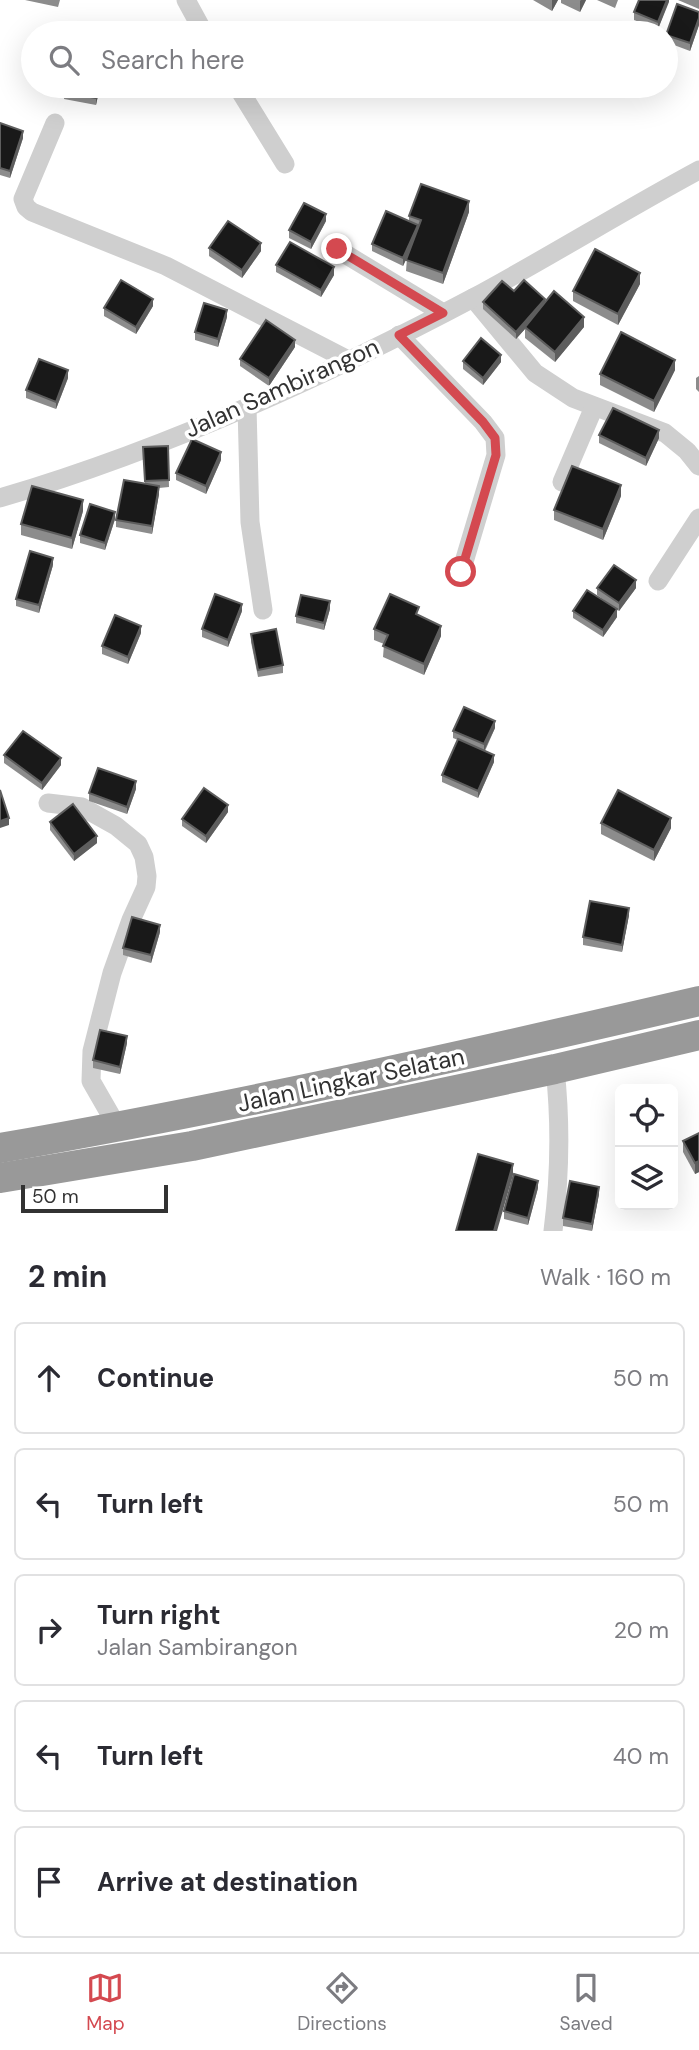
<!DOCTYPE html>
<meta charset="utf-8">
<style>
body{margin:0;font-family:"DM Sans",sans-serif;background:#f7f7f7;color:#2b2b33}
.controls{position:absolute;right:21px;bottom:21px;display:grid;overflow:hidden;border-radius:10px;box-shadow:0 7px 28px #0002}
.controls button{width:63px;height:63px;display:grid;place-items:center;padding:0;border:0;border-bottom:2px solid #e1e1e2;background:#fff;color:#2b2b33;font:35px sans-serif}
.scale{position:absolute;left:21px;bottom:18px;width:147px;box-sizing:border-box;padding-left:7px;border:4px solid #323232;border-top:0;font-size:19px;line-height:24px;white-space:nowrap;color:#323232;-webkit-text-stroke:5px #fff;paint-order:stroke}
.stop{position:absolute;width:21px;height:21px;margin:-16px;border:5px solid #d44950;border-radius:50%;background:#fff}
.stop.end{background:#d44950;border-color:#fff;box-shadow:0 2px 7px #0008}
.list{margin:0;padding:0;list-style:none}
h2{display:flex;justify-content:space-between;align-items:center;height:91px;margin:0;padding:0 28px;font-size:30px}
h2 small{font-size:23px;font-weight:400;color:#7c7c81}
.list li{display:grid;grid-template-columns:46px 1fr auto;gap:21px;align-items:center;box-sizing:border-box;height:112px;margin:0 14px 14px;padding:0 14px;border:2px solid #e1e1e2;border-radius:10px}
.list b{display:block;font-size:26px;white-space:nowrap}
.list p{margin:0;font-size:23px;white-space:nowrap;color:#7c7c81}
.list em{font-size:23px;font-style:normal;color:#7c7c81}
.icon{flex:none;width:38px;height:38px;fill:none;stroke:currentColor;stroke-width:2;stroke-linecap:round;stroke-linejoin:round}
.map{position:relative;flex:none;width:699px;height:1231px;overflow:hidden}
.search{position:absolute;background:#fff;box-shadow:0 7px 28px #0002;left:21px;right:21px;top:21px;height:77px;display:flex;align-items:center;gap:18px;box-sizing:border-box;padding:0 24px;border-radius:38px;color:#7c7c81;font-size:26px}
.sheet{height:721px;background:#fff}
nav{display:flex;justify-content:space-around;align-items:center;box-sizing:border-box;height:98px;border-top:2px solid #e1e1e2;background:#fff;font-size:19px;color:#7c7c81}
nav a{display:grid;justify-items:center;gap:4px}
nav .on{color:#d44950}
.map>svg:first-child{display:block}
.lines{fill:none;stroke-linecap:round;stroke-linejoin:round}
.minor{stroke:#cfcfcf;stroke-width:19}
.highway{stroke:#999;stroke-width:30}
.wall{fill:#8c8c8c}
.shaded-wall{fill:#5e5e5e}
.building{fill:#191919;stroke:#5e5e5e;stroke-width:2}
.route{stroke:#d44950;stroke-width:9}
.labels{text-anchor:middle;stroke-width:7;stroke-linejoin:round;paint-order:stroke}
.street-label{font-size:24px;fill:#323232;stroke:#fff}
</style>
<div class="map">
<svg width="699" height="1231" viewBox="0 0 699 1231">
<rect width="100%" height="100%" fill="#fff"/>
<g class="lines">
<g class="minor">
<path d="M186,0L204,33"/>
<path d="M237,86L285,164"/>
<path d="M55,123L23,199L26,207L32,212L166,266L348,360"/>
<path d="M337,249L443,313"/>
<path d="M473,298L535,373L573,398L665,433L687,451L699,466"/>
<path d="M399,335L483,422L495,438L496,455L461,572"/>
<path d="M247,407L250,522L263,610"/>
<path d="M562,482L594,407"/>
<path d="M0,498C164,450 322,378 473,298C549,257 623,211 699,170"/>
<path d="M658,581L699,518"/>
<path d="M48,803L82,807L116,826L138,844L144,857L147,876L146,887L131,920L112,973L92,1051L91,1081L118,1128"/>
<path d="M553,1231C560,1176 561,1124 555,1069"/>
</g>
<g class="highway">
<path d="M0,1148C235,1107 467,1055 699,1001"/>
<path d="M0,1178L192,1146L555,1069L699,1035"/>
</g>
</g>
<g class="wall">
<path d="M25,0H60L58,7Z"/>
<path d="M533,0H558L552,11Z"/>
<path d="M561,0H586L580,12L561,3Z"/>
<path d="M597,0H618L615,8Z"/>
<path d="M669,0L658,29L634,20V12Z"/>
<path d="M678,0H699V9Z"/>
<path d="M699,12V25L690,51L666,42V35Z"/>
<path d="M33,35V81L27,80V73Z"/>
<path d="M66,86H100L96,105L64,99Z"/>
<path d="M0,123L23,138L10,178L0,175Z"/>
<path d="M469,212L443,284L406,271L407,258L403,266L372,251V244L409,221V216Z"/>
<path d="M326,221L311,249L289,238V230Z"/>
<path d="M209,248L261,251L242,278L209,256Z"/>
<path d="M276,265L334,275L321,297L276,272Z"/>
<path d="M640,284L618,325L573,301V291Z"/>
<path d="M514,291L545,302L584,327L555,362L525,338V329L516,339L483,309V302Z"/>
<path d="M153,306L136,334L104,316V308Z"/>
<path d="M227,317L218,347L195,340V332Z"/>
<path d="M295,347L269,386L240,366V359Z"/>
<path d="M463,361L501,362L483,385L463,369Z"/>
<path d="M675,370L654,412L600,385V374Z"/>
<path d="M699,376V392L696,389V378Z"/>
<path d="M68,378L56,409L26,398V390Z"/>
<path d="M599,435L659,438L646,466L599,443Z"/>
<path d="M168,446L169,487L159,488V494L152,534L116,527V520L145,484L143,447Z"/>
<path d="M221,460L206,494L176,480V473Z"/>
<path d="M621,496L603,540L554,520V510Z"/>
<path d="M83,511L72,549L21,535V524Z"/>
<path d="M115,519L105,550L80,543V535Z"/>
<path d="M53,565L39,613L16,606V599Z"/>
<path d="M597,588H636L619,611L597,595Z"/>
<path d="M330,609L324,630L296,623V616Z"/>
<path d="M242,611L228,647L202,637V629Z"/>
<path d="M573,611L617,617L603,637L573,618Z"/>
<path d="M419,616L441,636L424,675L383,657L384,644L374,640V629Z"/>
<path d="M141,633L128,664L102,654V646Z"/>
<path d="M251,634L283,665V673L258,677L251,642Z"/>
<path d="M495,728L485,751L494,762L478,798L442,782V775L458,740L453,738V731Z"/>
<path d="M4,755L61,765L42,790L4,763Z"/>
<path d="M136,789L127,814L89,801V793Z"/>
<path d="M228,812L206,843L182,826V819Z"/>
<path d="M50,822L97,843L74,861L50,830Z"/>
<path d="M601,823L671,828L654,861L601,834Z"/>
<path d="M629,915L622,952L583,945V937Z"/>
<path d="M160,932L151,963L123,955V948Z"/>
<path d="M127,1043L120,1074L93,1068V1060Z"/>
<path d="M699,1133V1172L695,1174L683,1152V1141Z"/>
<path d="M538,1188L528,1225L504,1219V1211Z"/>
<path d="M599,1194L592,1231L563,1226V1218Z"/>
</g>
<g class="shaded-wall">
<path d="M552,0H558L552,11Z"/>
<path d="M581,0H586L580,12V1Z"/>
<path d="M667,0H669V2L658,29V22Z"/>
<path d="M699,18V25L690,51V43Z"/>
<path d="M98,86H100L96,105V98Z"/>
<path d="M23,131V138L10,178V171Z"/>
<path d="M469,201V212L443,284V273Z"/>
<path d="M326,214V221L311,249V242Z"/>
<path d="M418,225V232L403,266V258Z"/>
<path d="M261,243V251L242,278V270Z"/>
<path d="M334,267V275L321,297V290Z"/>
<path d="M640,273V284L618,325V314Z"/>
<path d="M153,299V306L136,334V327Z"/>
<path d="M545,299V307L525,327V329L516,339V332Z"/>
<path d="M227,310V317L218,347V339Z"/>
<path d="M584,317V327L555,362V352Z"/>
<path d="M295,340V347L269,386V378Z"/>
<path d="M501,355V362L483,385V378Z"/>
<path d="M675,360V370L654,412V401Z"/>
<path d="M68,370V378L56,409V402Z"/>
<path d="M659,430V438L646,466V458Z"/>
<path d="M221,452V460L206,494V486Z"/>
<path d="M621,485V496L603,540V529Z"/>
<path d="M159,486V494L152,534V526Z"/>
<path d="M83,500V511L72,549V538Z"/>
<path d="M115,512V519L105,550V543Z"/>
<path d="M53,558V565L39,613V605Z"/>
<path d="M636,580V588L619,611V603Z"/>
<path d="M330,601V609L324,630V623Z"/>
<path d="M242,604V611L228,647V640Z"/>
<path d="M617,609V617L603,637V630Z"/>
<path d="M141,626V633L128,664V657Z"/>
<path d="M441,626V636L424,675V664Z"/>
<path d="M495,721V728L484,751V744Z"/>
<path d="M494,755V762L478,798V791Z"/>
<path d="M61,758V765L42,790V783Z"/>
<path d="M136,781V789L127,814V807Z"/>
<path d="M228,805V812L206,843V836Z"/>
<path d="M9,818V825L0,828V821Z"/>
<path d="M671,818V828L654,861V850Z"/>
<path d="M97,836V843L74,861V854Z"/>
<path d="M629,908V915L622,952V945Z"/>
<path d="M160,925V932L151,963V955Z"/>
<path d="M127,1036V1043L120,1074V1067Z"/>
<path d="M699,1161V1172L695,1174V1163Z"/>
<path d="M513,1164V1175L497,1231H494Z"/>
<path d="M538,1181V1188L528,1225V1218Z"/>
<path d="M599,1187V1194L592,1231V1224Z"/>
</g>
<g class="building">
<path d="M639,0H667L658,22L634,12Z"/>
<path d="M677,4L699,12V18L690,43L666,35Z"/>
<path d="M33,35V74L27,73Z"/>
<path d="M66,86H98L96,98L64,92Z"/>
<path d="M0,123L23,131L10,171L0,168Z"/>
<path d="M421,184L469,201L443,273L406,260L421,220L409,216Z"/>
<path d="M304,203L326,214L311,242L289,230Z"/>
<path d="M386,211L418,225L403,258L372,244Z"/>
<path d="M228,221L261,243L242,270L209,248Z"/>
<path d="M290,242L334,267L321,290L276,265Z"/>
<path d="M595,249L640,273L618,314L573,291Z"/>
<path d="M121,280L153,299L136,327L104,308Z"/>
<path d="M524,280L545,299L516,332L483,302L502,281L514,291Z"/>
<path d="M554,291L584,317L555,352L525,327Z"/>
<path d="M204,303L227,310L218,339L195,332Z"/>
<path d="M266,320L295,340L269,378L240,359Z"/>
<path d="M621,332L675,360L654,401L600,374Z"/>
<path d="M481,338L501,355L483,378L463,361Z"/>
<path d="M39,359L68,370L56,402L26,390Z"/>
<path d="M613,408L659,430L646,458L599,435Z"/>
<path d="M192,439L221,452L206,486L176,473Z"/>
<path d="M168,446L169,480L145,481L143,447Z"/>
<path d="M572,466L621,485L603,529L554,510Z"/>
<path d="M124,480L159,486L152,526L116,520Z"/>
<path d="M32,486L83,500L72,538L21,524Z"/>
<path d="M90,504L115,512L105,543L80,535Z"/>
<path d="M30,551L53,558L39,605L16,599Z"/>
<path d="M614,565L636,580L619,603L597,588Z"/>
<path d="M587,590L617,609L603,630L573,611Z"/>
<path d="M215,594L242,604L228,640L202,629Z"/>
<path d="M390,594L419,607L416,614L441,626L424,664L383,646L388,635L374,629Z"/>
<path d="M301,595L330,601L324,623L296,616Z"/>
<path d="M115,615L141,626L128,657L102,646Z"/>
<path d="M276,629L283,665L258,670L251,634Z"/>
<path d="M464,707L495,721L484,744L453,731Z"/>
<path d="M23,731L61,758L42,783L4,755Z"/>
<path d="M458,739L494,755L478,791L442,775Z"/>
<path d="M98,768L136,781L127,807L89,793Z"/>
<path d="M204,788L228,805L206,836L182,819Z"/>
<path d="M0,790L9,818L0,821Z"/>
<path d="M618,790L671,818L654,850L601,823Z"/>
<path d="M73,804L97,836L74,854L50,822Z"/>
<path d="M590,901L629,908L622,945L583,937Z"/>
<path d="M132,917L160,925L151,955L123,948Z"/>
<path d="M100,1030L127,1036L120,1067L93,1060Z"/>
<path d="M699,1133V1161L695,1163L683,1141Z"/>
<path d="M478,1154L513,1164L494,1231H456Z"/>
<path d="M514,1174L538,1181L528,1218L504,1211Z"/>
<path d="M570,1181L599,1187L592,1224L563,1218Z"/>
</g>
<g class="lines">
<path class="route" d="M337,249L443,313L399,335L483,422L495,438L496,455L461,572"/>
</g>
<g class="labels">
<g class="street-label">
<text transform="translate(282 388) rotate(-24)" y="8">Jalan Sambirangon</text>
<text transform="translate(351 1080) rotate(-12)" y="8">Jalan Lingkar Selatan</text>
</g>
</g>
</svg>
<div class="controls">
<button><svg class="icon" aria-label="locate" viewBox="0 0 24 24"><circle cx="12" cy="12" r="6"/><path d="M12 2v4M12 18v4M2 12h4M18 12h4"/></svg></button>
<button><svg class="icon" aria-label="layers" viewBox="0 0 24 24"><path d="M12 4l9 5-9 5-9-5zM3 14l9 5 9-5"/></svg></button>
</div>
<div class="scale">50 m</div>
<div class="stop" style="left:461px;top:572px"></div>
<div class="stop end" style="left:337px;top:249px"></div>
<div class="search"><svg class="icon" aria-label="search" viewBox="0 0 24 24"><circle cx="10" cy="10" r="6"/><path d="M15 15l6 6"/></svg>Search here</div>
</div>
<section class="sheet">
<h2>2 min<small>Walk · 160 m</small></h2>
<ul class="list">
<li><svg class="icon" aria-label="ahead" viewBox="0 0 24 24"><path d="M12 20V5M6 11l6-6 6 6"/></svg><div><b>Continue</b></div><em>50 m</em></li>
<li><svg class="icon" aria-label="left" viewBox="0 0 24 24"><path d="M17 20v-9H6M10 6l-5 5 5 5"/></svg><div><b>Turn left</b></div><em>50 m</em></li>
<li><svg class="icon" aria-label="right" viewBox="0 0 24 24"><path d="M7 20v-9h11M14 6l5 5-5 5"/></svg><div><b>Turn right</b><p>Jalan Sambirangon</p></div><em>20 m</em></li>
<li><svg class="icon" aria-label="left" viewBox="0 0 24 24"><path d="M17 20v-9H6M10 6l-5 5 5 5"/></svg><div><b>Turn left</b></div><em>40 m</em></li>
<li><svg class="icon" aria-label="arrive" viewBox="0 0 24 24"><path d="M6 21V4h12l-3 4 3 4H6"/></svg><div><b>Arrive at destination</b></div></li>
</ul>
</section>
<nav>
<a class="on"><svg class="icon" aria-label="map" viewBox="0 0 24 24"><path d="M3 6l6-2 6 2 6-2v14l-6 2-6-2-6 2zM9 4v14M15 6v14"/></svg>Map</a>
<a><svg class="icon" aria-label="directions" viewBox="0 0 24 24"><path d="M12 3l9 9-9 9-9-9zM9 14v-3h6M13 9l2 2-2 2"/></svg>Directions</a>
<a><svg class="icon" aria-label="saved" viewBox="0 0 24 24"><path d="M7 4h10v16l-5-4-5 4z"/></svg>Saved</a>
</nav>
